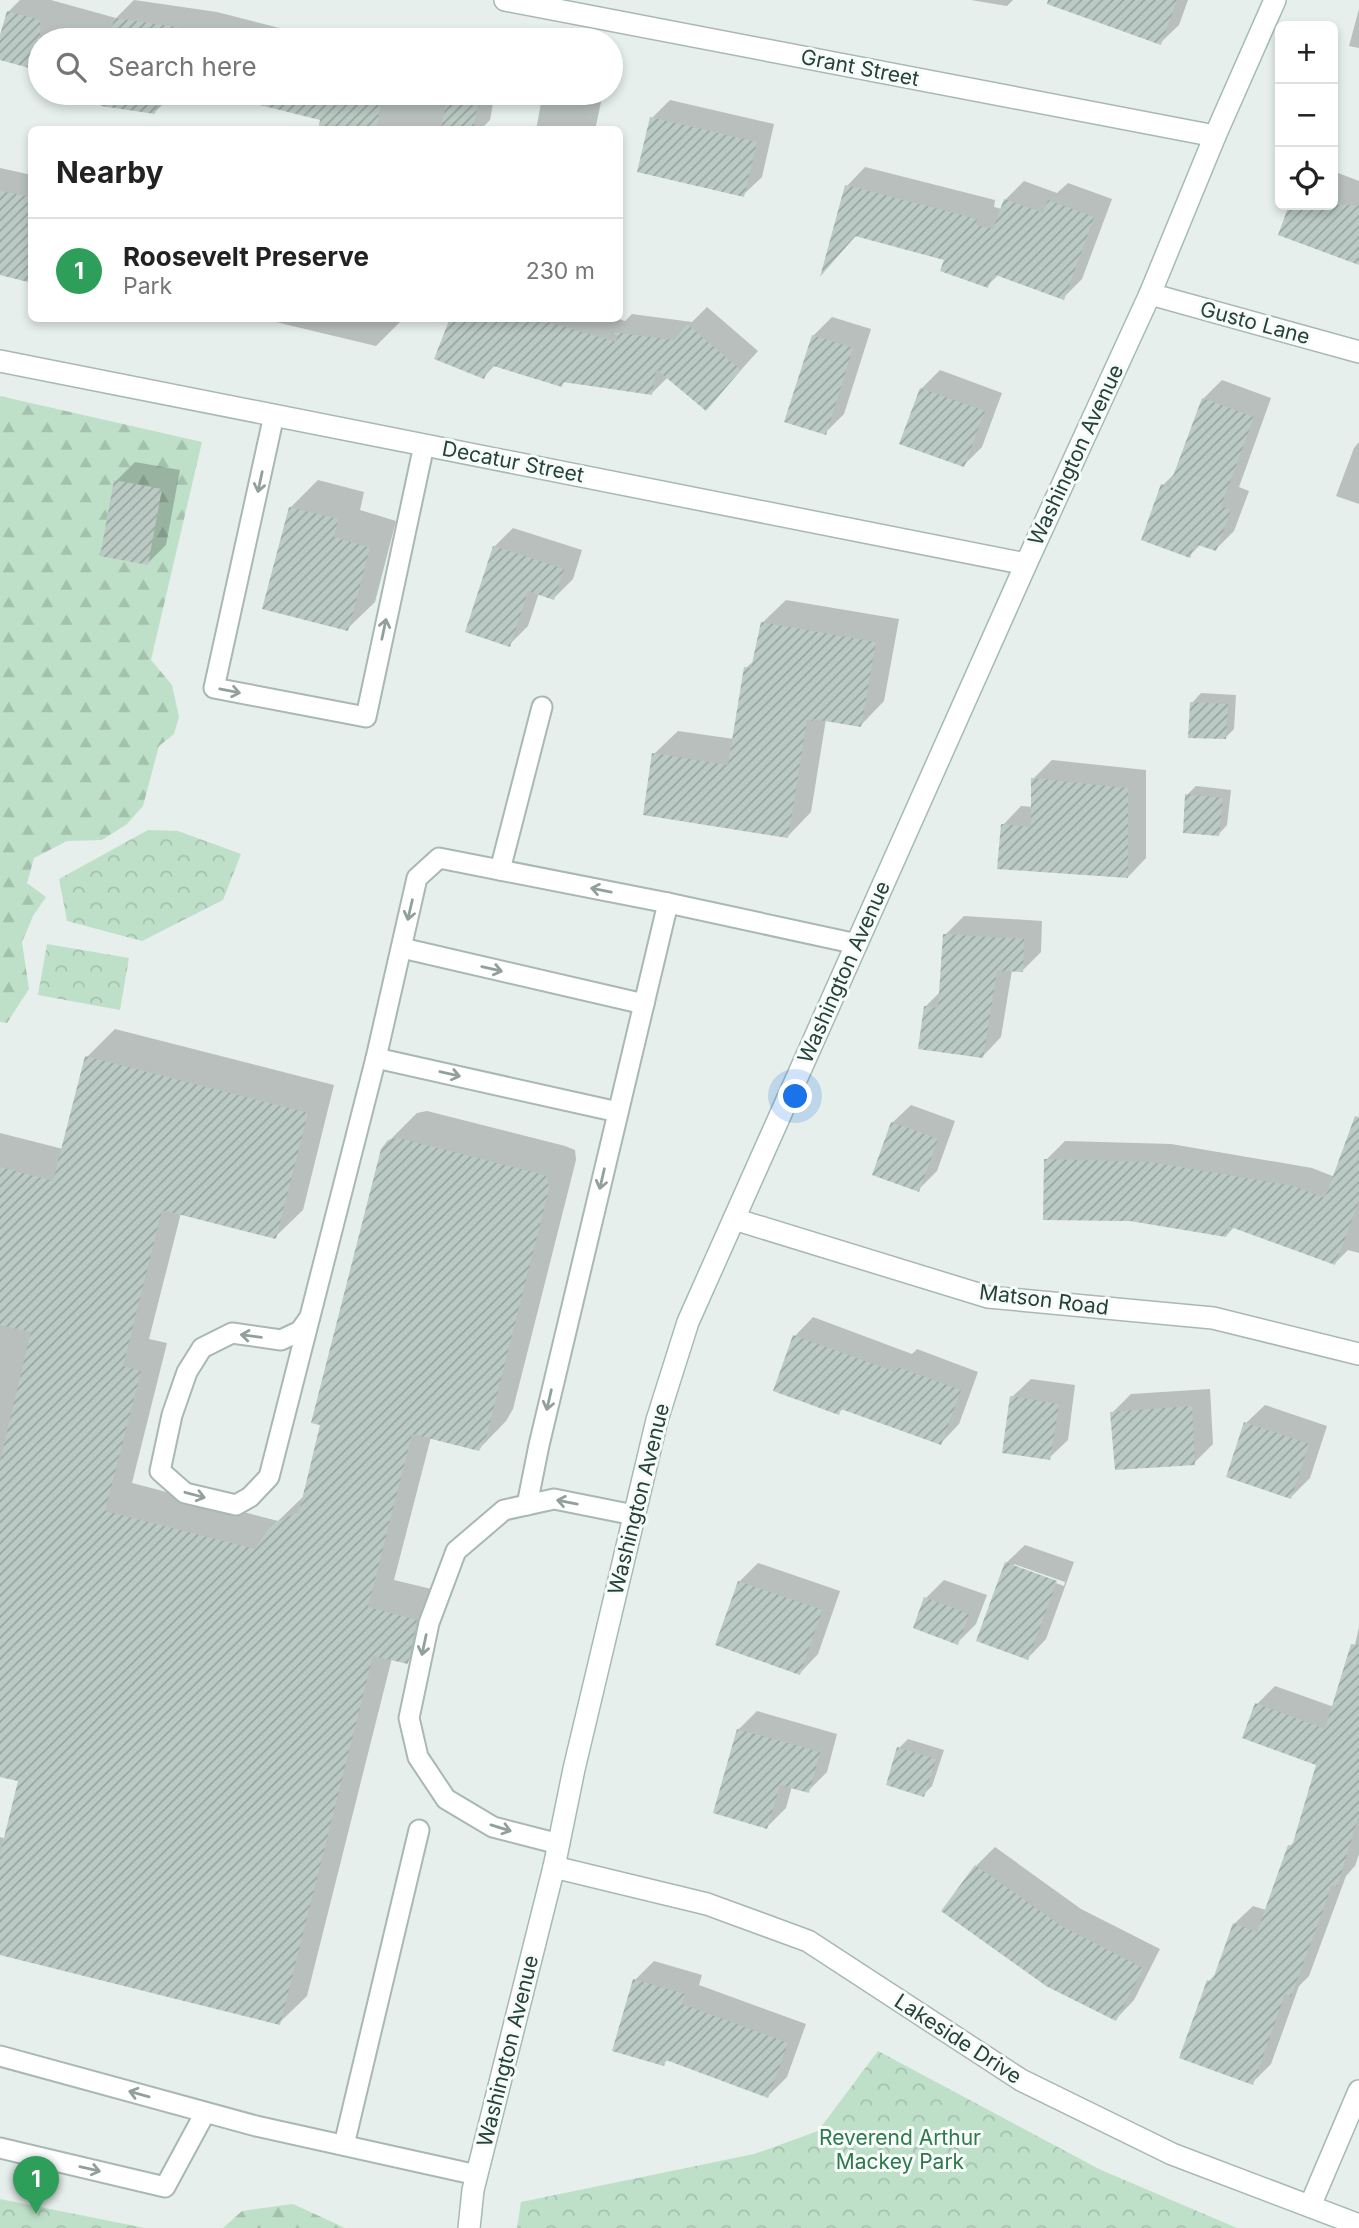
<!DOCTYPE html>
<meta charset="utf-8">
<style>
body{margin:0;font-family:Inter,sans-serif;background:#f2f2f2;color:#222}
.controls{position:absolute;right:21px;top:21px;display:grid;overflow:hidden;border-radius:10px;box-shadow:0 4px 10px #0003}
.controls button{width:63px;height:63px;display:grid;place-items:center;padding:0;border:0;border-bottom:2px solid #e0e0e0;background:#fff;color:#222;font:35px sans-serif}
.you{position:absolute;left:796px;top:1097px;width:24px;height:24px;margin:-18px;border:5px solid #fff;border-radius:50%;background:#1a73e8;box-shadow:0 0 0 10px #1a73e833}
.badge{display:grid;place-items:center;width:46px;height:46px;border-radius:50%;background:#804e3d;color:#fff;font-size:23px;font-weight:700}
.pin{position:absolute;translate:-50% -58px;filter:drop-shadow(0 2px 4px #0008)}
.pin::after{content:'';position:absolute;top:37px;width:24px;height:21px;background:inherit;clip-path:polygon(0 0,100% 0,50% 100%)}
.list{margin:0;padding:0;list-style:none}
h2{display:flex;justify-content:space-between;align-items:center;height:91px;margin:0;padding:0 28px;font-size:30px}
h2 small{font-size:23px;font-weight:400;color:#767676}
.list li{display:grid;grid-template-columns:46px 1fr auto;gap:21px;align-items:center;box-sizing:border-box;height:105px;padding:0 28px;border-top:2px solid #e0e0e0}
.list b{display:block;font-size:26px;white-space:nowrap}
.list p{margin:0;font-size:23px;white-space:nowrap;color:#767676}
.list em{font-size:23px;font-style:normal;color:#767676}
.icon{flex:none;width:38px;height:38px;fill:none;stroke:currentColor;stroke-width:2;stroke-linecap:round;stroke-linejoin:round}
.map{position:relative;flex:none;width:1359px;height:2228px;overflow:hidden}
.search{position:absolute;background:#fff;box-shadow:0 4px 10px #0003;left:28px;top:28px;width:595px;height:77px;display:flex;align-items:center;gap:18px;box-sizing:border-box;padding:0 24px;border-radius:38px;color:#767676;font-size:26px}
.panel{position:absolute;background:#fff;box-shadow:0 4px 10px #0003;left:28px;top:126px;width:595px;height:196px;border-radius:10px}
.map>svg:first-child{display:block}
.forest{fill:url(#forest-firs)}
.park{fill:url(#park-crowns)}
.shadow{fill:#0003;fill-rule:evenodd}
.building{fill:url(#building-hatch)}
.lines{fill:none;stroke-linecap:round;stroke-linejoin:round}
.lane-casing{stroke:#a8b8b2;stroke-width:23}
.street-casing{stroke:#a8b8b2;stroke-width:24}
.secondary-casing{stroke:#a4bbb3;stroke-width:24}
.lane{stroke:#fff;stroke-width:19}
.street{stroke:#fff;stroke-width:21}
.secondary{stroke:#fff;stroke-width:21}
.oneway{stroke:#92a09c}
.labels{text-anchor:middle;stroke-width:6;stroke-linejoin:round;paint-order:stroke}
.street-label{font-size:21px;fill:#24423a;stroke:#f7fbf9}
.park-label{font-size:21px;fill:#2d7a4b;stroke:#f7fbf9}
</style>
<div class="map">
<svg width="1359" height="2228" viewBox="0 0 1359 2228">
<defs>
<pattern id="forest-firs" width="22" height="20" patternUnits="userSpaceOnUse" patternTransform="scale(1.75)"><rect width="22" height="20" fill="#bfe0c8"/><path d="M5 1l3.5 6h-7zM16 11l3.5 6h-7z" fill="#a4c1ad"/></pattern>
<pattern id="park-crowns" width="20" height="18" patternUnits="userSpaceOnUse" patternTransform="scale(1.75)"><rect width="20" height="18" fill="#bfe0c8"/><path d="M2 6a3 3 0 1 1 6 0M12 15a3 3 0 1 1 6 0" fill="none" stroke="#a4c1ad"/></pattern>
<pattern id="building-hatch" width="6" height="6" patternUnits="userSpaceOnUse" patternTransform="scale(1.75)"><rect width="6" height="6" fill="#bbcac4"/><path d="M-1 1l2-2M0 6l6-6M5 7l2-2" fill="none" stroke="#98a6a0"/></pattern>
</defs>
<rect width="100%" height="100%" fill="#e6efeb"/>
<g class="forest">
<path d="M0,396L202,442L151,660L172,685L179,717L174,734L159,746L143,806L127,824L102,840L67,841L34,858L27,883L46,897L33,916L22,942L29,989L7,1023L0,1022Z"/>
<path d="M293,2204L345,2228H223L242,2211Z"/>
</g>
<g class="park">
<path d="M148,830L178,831L241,854L223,900L142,941L67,921L59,879Z"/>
<path d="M47,944L129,958L120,1010L38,995Z"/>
<path d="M878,2051L1101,2170L1237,2228H517L521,2202L754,2154L818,2131Z"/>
<path d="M0,2199L145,2228H0Z"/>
</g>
<g class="shadow">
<path d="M20,0H51L116,18L134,0L217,12L326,40H40V69L0,58V42L8,12Z"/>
<path d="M971,0H1013L1007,6Z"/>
<path d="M1078,0H1188L1179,25L1160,43Z"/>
<path d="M1359,9V48L1349,46Z"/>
<path d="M104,93H174L155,112L103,105Z"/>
<path d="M219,93H495L490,120L480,130H320L322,118Z"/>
<path d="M547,93H603L595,130H536L542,98Z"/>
<path d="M670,100L774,124L762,177L743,195L652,118Z"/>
<path d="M865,167L995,200L994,207L1002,209L1005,200L1024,181L1057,193L1068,183L1112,199L1082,279L1063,298L999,274L987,286L947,258L857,235L823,272L847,186Z"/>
<path d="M0,168L32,175V281L0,273Z"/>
<path d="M1333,171L1359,181V261L1280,234L1291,205H1333Z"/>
<path d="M707,307L758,351L706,409L668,377L652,393L566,381L561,385L495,365L484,377L452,318H616L625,321L632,314L692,322Z"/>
<path d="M832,317L871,329L844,414L825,433L813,336Z"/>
<path d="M259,318H404L376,346Z"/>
<path d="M940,370L1002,393L982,447L964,465L921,389Z"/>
<path d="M1222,380L1271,398L1239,487L1249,491L1234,531L1216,549L1201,544L1189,556L1163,485L1177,471L1203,399Z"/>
<path d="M1359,442V504L1336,496L1354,448Z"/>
<path d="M135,462L180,470L166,545L147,564L116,481Z"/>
<path d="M318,480L364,492L360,510L396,521L375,602L347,629L290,508Z"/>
<path d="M513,528L582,550L573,579L554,598L539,593L528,626L509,645L494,547Z"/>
<path d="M786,600L899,619L884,701L861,725L826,719L811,812L788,836L654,754L678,731L734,739L746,668L755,660L762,623Z"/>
<path d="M1201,693L1236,695L1234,729L1225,738L1192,703Z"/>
<path d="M1052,760L1146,770V858L1128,877L1003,825L1021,806L1033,807V779Z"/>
<path d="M1196,786L1231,790L1227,825L1218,835L1187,795Z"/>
<path d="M964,916L1042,921L1041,952L1022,971L1012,970L1001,1037L983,1056L925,1007L941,991L945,935Z"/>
<path d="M115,1029L334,1085L303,1210L275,1237L181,1213L149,1339L167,1343L132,1483L278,1521L305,1495L389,1141L417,1113L427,1111L565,1146L575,1150L576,1160L513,1409L506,1421L479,1449L431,1437L394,1580L444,1592L435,1635L407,1662L392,1658L307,1996L279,2023L0,1953V1837L6,1839L21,1780L0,1775V1133L63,1149L87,1057Z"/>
<path d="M911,1105L955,1121L937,1171L918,1190L892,1123Z"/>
<path d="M1359,1118V1253L1348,1250L1335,1263L1234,1227L1226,1236L1046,1160L1065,1141L1171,1144L1312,1168L1335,1177Z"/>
<path d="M813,1317L912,1354L917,1349L978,1372L959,1424L941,1443L844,1408L838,1413L795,1336Z"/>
<path d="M1031,1379L1075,1385L1068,1440L1049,1458L1012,1397Z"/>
<path d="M1210,1389L1213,1444L1194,1463L1112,1413L1131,1394Z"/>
<path d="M1265,1405L1327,1426L1310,1478L1291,1497L1246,1423Z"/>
<path d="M1025,1545L1074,1562L1046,1639L1028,1658L1006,1563ZM1014,1564L1065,1582L1064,1586L1014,1568Z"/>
<path d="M758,1563L840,1591L818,1654L800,1673L739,1582Z"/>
<path d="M944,1580L987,1595L976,1624L957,1643L926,1598Z"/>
<path d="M1359,1627V1854L1355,1866L1346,1876L1309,1976L1299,1986L1271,2064L1252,2083L1209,1981L1216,1974L1234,1924L1253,1906L1266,1910L1290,1846L1296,1840L1318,1764L1257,1704L1275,1686L1334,1707L1347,1681Z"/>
<path d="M757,1711L837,1734L827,1772L808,1791L792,1786L786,1808L767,1827L738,1730Z"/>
<path d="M908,1739L944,1750L932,1786L923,1795L899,1748Z"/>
<path d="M995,1847L1081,1909L1160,1949L1134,2000L1116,2019L976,1866Z"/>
<path d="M654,1961L702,1975L699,1985L806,2024L787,2077L768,2096L668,2059L663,2064L635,1980Z"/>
</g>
<g class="building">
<path d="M1048,0H1177L1161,45L1047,4Z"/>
<path d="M7,11L40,20V71L0,60V35Z"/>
<path d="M114,18L197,30L236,40H110Z"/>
<path d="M103,93H159L155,114L101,106Z"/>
<path d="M212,93H383L376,130H318L320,120Z"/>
<path d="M448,93H480L473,130H441Z"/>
<path d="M650,117L757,142L744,197L637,172Z"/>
<path d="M845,185L977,219L976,225L993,229L1004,199L1043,213L1048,200L1094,217L1064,300L993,274L988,288L940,271L944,260L855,236L820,277Z"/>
<path d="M0,191L32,197V283L0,275Z"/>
<path d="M1289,205H1359V265L1278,235Z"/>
<path d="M450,318H534L616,342L617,336L612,332L674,340L687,324L741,370L706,411L656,369L652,395L563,382L562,387L490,365L484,379L434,359Z"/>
<path d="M812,335L853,348L826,435L784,422Z"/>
<path d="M920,388L985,411L964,467L899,444Z"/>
<path d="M1202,398L1254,417L1221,506L1231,510L1216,551L1195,544L1190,558L1141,540L1161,484L1169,487Z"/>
<path d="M114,480L162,489L148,565L100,556Z"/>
<path d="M289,507L338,519L334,537L370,548L348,631L262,609Z"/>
<path d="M493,546L564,569L554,600L528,591L510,647L465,632Z"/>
<path d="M761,622L876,642L861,727L813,719V721L807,720L788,838L643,815L652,753L728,765L744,667L751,668Z"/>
<path d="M1190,702L1228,704L1226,739L1188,738Z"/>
<path d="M1031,778L1128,788V878L997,869L1001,824L1031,827Z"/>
<path d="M1185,794L1223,798L1219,836L1183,833Z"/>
<path d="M943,934L1024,939L1023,972L997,971L983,1058L918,1049L924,1006L938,1008Z"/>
<path d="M85,1056L308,1113L276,1239L162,1210L123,1366L141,1371L105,1511L255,1549L272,1524L299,1512L320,1425L311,1423L381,1149L388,1140L398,1138L537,1173L547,1177L549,1189L486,1438L479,1451L412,1434L368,1607L417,1620L408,1664L373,1656L280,2025L0,1955V1854L18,1781L0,1777V1461L31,1332L0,1325V1167L53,1181Z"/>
<path d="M1355,1116L1359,1117V1201L1335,1265L1228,1226L1226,1237L1130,1221L1043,1220L1044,1159L1151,1162L1293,1186L1325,1198Z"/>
<path d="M891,1122L938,1139L919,1192L872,1175Z"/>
<path d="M793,1335L895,1372L897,1367L961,1390L941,1445L841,1409L839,1415L773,1391Z"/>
<path d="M1010,1396L1059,1404L1050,1460L1002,1453Z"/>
<path d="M1192,1406L1195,1465L1115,1470L1110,1412Z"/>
<path d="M1244,1422L1309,1444L1291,1499L1226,1477Z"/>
<path d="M1005,1562L1057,1581L1028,1660L976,1641Z"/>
<path d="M738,1581L822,1610L800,1675L715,1645Z"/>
<path d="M924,1597L969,1614L958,1645L913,1628Z"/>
<path d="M1351,1644L1359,1645V1815L1337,1887L1332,1885L1291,1997L1285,1994L1253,2085L1179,2058L1207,1980L1212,1982L1233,1923L1257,1932L1288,1845L1292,1846L1316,1765L1242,1738L1255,1703L1325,1729Z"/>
<path d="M737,1729L820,1752L809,1793L780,1785L767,1829L713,1813Z"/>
<path d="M897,1747L936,1759L924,1797L886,1785Z"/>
<path d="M975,1865L1063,1927L1143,1968L1116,2021L1046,1986L941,1911Z"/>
<path d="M633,1979L685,1994L682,2004L788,2043L768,2098L666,2060L664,2066L612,2051Z"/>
</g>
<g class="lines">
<g class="lane-casing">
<g id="lane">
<path d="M274,415L214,688L366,717L424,445"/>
<path d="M500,870L542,707"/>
<path d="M402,948L644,1004"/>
<path d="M618,1112L376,1058L417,878L439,858L668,903L857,944"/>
<path d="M310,1317L300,1331L281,1340L232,1333L202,1348L187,1372L172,1415L160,1471L185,1493L236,1505L250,1497L269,1477L376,1058"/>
<path d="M527,1505L539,1445L668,903"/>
<path d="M559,1844L493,1827L446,1799L418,1757L409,1718L429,1623L456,1551L504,1510L554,1499L634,1515"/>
<path d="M0,2056L256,2126L477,2175"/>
<path d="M344,2145L419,1830"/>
<path d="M0,2148L165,2187L205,2113"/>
</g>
</g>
<g class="street-casing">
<g id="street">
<path d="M505,0L1215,136"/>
<path d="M1150,294L1359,352"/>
<path d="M0,361L1026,564"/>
<path d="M734,1219L988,1297L1213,1318L1359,1354"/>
<path d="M554,1867L707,1904L808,1941L1021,2080L1172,2154L1359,2225"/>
<path d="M1310,2206L1359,2091"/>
</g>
</g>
<g class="secondary-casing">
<path id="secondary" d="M469,2228L473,2190L554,1867L574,1769L657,1420L688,1322L1026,564L1150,294L1215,136L1275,0"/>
</g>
<use href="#lane" class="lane"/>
<use href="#street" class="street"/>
<use href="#secondary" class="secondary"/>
</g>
<defs><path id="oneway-shaft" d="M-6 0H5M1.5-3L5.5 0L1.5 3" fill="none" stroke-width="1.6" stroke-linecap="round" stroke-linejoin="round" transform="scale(1.75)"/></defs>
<g class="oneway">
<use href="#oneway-shaft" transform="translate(260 482) rotate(102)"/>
<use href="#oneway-shaft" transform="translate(384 629) rotate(-78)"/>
<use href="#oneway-shaft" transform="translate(230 691) rotate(11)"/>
<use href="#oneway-shaft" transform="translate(601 890) rotate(-169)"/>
<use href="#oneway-shaft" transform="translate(410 910) rotate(103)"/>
<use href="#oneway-shaft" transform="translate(492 969) rotate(13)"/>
<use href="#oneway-shaft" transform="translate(450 1074) rotate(13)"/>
<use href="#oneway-shaft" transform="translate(602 1179) rotate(103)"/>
<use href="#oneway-shaft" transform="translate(251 1336) rotate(-173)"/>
<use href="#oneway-shaft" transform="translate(549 1400) rotate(103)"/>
<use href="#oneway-shaft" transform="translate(195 1495) rotate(15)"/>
<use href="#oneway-shaft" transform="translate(567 1502) rotate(-169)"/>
<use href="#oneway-shaft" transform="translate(424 1645) rotate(102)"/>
<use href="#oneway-shaft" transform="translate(501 1828) rotate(17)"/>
<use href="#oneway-shaft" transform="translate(139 2094) rotate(-164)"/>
<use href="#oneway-shaft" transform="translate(90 2169) rotate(13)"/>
</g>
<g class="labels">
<g class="street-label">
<text transform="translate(860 68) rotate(11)" y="7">Grant Street</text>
<text transform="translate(1255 323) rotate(15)" y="7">Gusto Lane</text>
<text transform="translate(1076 455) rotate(-65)" y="7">Washington Avenue</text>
<text transform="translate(513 462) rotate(11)" y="7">Decatur Street</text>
<text transform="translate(844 972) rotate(-66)" y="7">Washington Avenue</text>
<text transform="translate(1044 1300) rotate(7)" y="7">Matson Road</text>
<text transform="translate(639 1499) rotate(-76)" y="7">Washington Avenue</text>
<text transform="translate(958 2039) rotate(33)" y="7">Lakeside Drive</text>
<text transform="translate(508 2051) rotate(-76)" y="7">Washington Avenue</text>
</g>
<g class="park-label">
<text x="900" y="2145">Reverend Arthur<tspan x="900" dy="24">Mackey Park</tspan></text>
</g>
</g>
</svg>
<div class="controls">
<button>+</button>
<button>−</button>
<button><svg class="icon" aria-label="locate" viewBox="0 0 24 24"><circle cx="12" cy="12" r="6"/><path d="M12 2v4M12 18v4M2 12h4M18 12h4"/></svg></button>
</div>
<div class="you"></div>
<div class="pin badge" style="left:36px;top:2214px;background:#2e9e5b">1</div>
<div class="search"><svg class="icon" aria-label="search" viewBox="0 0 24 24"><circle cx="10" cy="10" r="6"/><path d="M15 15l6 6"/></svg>Search here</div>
<section class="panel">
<h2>Nearby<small></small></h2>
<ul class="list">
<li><span class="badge" style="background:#2e9e5b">1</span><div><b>Roosevelt Preserve</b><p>Park</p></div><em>230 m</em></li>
</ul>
</section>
</div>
